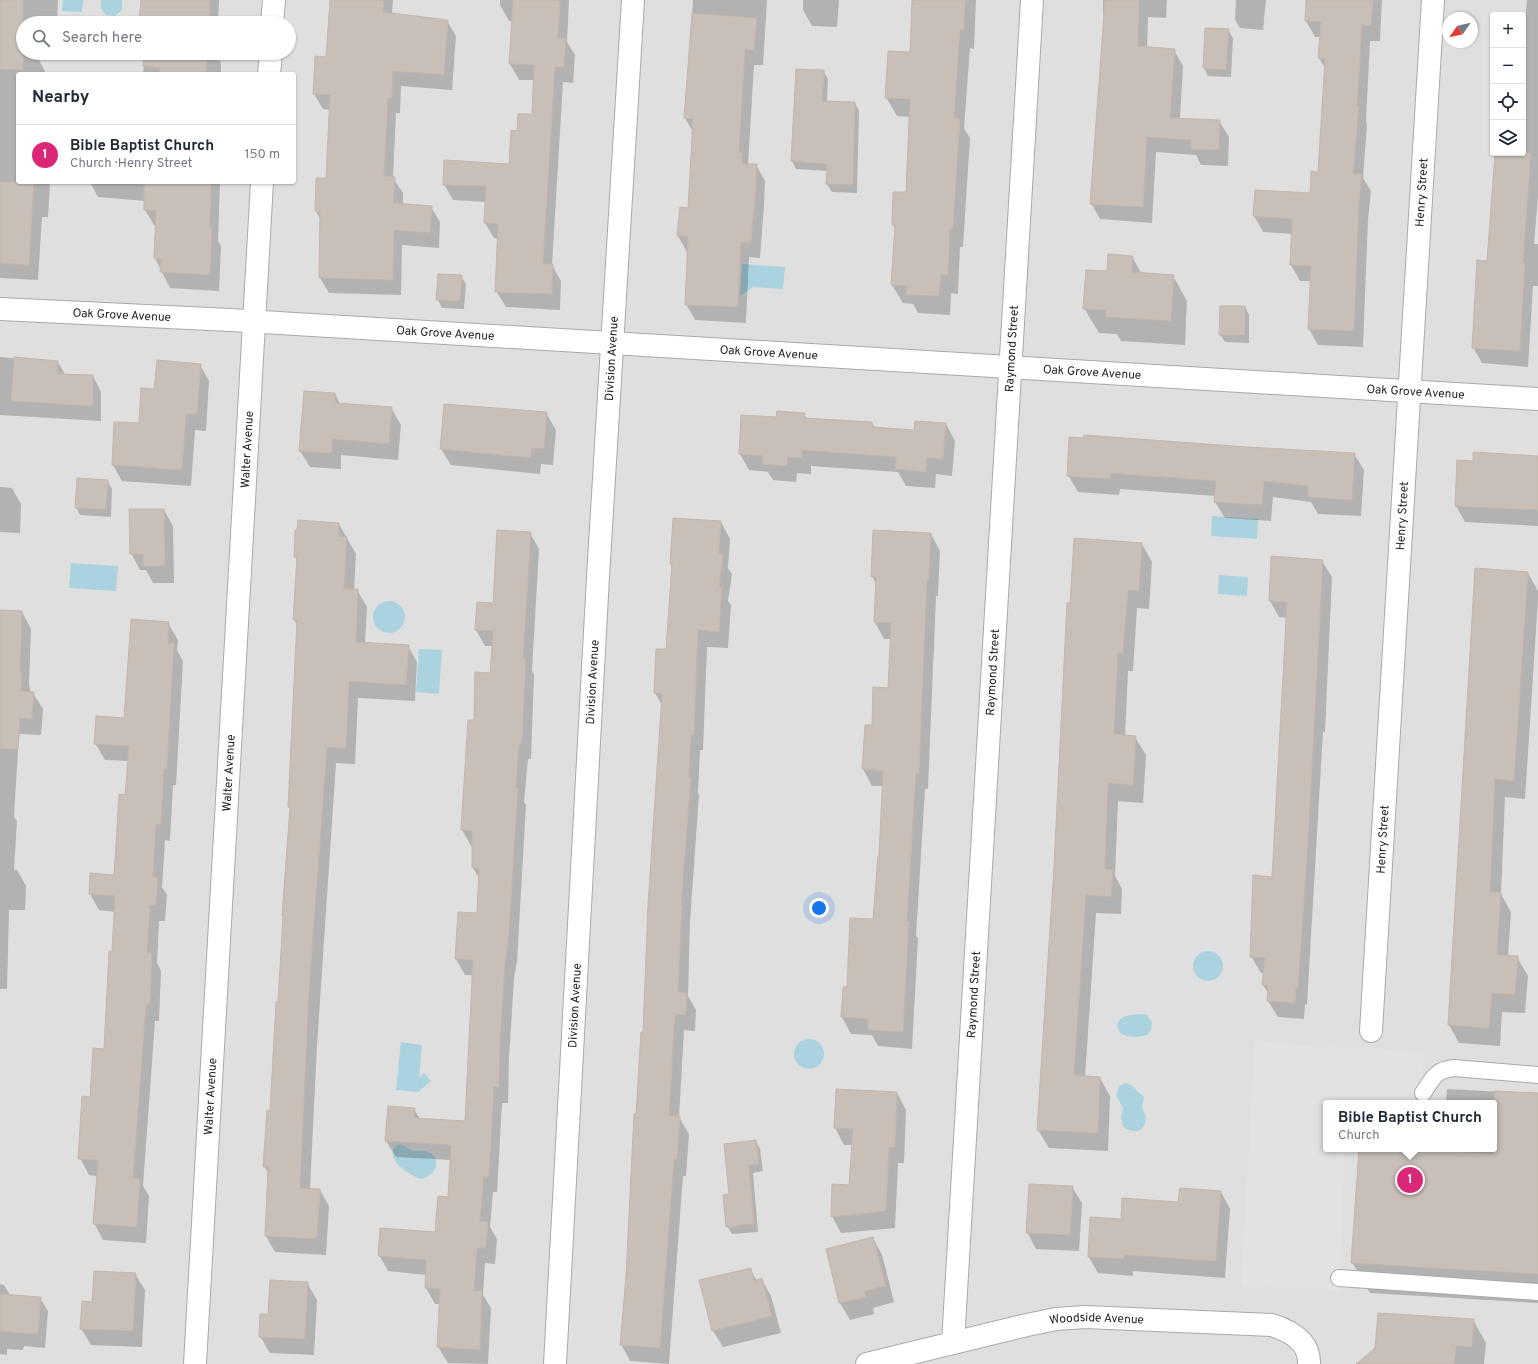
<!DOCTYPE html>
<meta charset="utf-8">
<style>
body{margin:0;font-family:Overpass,sans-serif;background:#f6f6f7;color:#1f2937}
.controls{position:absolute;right:12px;top:12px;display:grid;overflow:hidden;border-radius:4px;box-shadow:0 1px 3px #0004}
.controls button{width:36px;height:36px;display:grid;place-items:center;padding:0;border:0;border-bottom:1px solid #e0e1e3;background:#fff;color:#1f2937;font:20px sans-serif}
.compass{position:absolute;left:1442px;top:12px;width:36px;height:36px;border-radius:50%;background:#fff;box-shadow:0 1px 3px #0004;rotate:236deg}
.you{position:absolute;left:819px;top:908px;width:14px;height:14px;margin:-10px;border:3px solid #fff;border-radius:50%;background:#1a73e8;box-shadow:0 0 0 6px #1a73e833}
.badge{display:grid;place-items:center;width:26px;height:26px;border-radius:50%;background:#db2777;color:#fff;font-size:13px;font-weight:700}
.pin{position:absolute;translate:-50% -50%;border:2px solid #fff;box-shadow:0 1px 4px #0006}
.popup{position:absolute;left:1323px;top:1100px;width:174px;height:52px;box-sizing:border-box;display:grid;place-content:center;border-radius:4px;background:#fff;filter:drop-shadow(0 1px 3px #0005);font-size:13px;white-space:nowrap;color:#747a83}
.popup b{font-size:15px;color:#1f2937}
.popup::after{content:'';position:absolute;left:50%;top:100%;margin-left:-8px;border:8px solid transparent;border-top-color:#fff}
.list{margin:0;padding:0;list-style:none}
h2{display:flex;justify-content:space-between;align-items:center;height:52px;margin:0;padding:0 16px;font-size:17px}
h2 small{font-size:13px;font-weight:400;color:#747a83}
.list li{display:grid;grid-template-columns:26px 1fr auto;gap:12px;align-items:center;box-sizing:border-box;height:60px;padding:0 16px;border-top:1px solid #e0e1e3}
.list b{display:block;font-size:15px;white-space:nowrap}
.list p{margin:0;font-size:13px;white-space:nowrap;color:#747a83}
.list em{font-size:13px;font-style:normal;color:#747a83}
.icon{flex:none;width:22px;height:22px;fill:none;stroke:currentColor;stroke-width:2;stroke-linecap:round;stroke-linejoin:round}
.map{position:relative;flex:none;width:1538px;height:1364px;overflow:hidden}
.search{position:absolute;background:#fff;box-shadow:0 1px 3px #0004;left:16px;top:16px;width:280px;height:44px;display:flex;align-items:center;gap:10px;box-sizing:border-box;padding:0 14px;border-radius:22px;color:#747a83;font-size:15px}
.panel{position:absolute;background:#fff;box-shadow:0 1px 3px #0004;left:16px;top:72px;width:280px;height:112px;border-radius:4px}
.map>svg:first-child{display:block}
.residential{fill:#e0dfdf;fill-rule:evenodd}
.parking{fill:#e2e2e2}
.water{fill:#aad3df}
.shadow{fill:#0003}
.building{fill:#c7bfb8;stroke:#c4b6ab}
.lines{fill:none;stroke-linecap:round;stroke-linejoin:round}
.service-casing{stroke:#a9a9a9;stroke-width:18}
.minor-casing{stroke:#a9a9a9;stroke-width:24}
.service{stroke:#fff;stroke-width:16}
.minor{stroke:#fff;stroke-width:22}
.labels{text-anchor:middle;stroke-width:4;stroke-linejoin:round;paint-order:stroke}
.street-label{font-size:12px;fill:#222;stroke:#fff}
</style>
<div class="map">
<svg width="1538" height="1364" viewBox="0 0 1538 1364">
<rect width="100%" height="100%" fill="#f2efe9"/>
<path class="residential" d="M0,0H1538V1364H0ZM1493,15H1523V153H1493ZM1448,18H1472V42H1448ZM23,23H289V53H23ZM18,74H294V182H18ZM1326,1103H1494V1149H1326Z"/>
<path class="parking" d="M1255,1042L1424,1053L1422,1103H1326V1149H1345L1339,1291L1241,1286Z"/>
<g class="water">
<path d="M63,0H83L82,12L62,11Z"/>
<path d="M101,0H122V10L115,16L106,15L101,9Z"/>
<path d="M742,264L785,267L783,289L753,287L740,296Z"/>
<path d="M1212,516L1258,519L1257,539L1211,536Z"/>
<path d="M71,563L118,566L116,591L69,588Z"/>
<path d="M1219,575L1248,577L1247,596L1218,594Z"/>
<circle cx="389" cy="617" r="16"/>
<path d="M419,649L442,650L439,694L416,692Z"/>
<circle cx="1208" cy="966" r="15"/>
<path d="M1144,1014L1147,1015L1152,1022L1151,1030L1147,1035C1136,1038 1121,1039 1117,1027C1119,1013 1133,1015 1144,1014Z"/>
<circle cx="809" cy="1054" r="15"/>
<path d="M401,1042L422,1045L419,1077L424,1073L431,1081L418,1092L396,1090Z"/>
<path d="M1126,1083L1131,1085L1144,1097L1142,1108C1153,1126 1137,1139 1123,1126L1121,1117L1123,1108L1116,1095L1119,1086Z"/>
<path d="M397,1145C404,1144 405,1147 411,1150C417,1153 424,1149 430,1153C444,1162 433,1178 420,1179C409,1174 382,1159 397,1145Z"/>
</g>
<g class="shadow">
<path d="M0,0H58L57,23H23V53L36,55L45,71V74H18V182H50L48,217H42L38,280L0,278Z"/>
<path d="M142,0H219L218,23H141Z"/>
<path d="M331,0H393L392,14L447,21L456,36L452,90L401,86L400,113H396L393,178L403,193V205L431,207L440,222L439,248L402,245L401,295L329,293L320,278L321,221L316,211L317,179H327L331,110L323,109L314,94L327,58Z"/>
<path d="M500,0H569L567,42L575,55L573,83L563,82L552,265L561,281L560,310L506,307L496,291L499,239L494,238L485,223L486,202L453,200L444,184L510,165L518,132L533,115L534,80H519L510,64L513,21H509L500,5Z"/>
<path d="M693,0H767L763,65H754L748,165H756L765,181L764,205L760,258L749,257L746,323L695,320L686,304L687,252L678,236L689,209L693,132L685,118Z"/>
<path d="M803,0H839L837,27L812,26L803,10Z"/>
<path d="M912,0H976L974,49L970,48L964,128L970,138L963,247H960L958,294L951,293L950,315L918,313L913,304L903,303L892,285L895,229L893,225L906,193L910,117L897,116L886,97L911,53Z"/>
<path d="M1103,0H1167L1166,18L1148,17L1147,48L1174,50L1183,66L1180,119L1219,121L1229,137L1228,166L1201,165L1196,155L1156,152L1152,223L1100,219L1091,203L1105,18L1103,14Z"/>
<path d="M1236,0H1266L1263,30L1240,28L1235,20Z"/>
<path d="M1307,0H1382L1380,41H1370L1366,121L1367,124L1363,178L1371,191L1368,219L1363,347L1318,345L1309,329L1312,281H1300L1291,265L1293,234L1263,232L1254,216L1311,194L1319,173L1325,68L1319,58L1321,37H1315L1306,21Z"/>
<path d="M1527,0H1538V196L1534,244H1538V286H1533L1528,367L1482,363L1473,347L1488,262L1495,153H1523V21L1525,22Z"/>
<path d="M1228,30L1233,38L1231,77L1208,76L1204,68Z"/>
<path d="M145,53H217L221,64V74H143Z"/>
<path d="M823,71L828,79L827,102L855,103L859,111L857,193L832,192L827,184L828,171L796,169L792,161Z"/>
<path d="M90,182H220L218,241L221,246L219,291L170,288L155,258L156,226L154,225L145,210V201L98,197Z"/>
<path d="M1132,257L1142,274L1173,276L1187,301L1185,345L1121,341L1117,334L1099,333L1084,308L1108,273Z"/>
<path d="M461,276L466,284L464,309L442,308L438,300Z"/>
<path d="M1245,307L1249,315V343L1225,342L1220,334Z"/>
<path d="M0,357L58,362L66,376H93L101,392V421L0,415Z"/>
<path d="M200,365L209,381L206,431L195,430L191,486L122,481L113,465L140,424L155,390Z"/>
<path d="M335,394L340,404L391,408L401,425L398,460L341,455V469L310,467L300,451Z"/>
<path d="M546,413L556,430L553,465L541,464L540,474L451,465L441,449Z"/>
<path d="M804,414L807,419L872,423L875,429L915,431L946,424L955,441L952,476L936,474L935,488L906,486L898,472L811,466V474L797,473L796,482L773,480L768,472L749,470L740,454L777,418Z"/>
<path d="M1247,448L1354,454L1364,470L1361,516L1318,514L1311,502L1273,497L1271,521L1225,518L1215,502L1216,496L1120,489L1119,495L1078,492L1068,475Z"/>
<path d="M1538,457V526L1465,522L1456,506L1474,462Z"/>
<path d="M107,481L112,489L111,517L80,515L76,507Z"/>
<path d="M0,487L12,488L21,504L20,533L0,532Z"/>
<path d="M164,510L173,526L174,583H153L146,570H140L131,553Z"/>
<path d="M674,519L721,522L730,539L728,568L732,574L728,601L731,605L728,648L707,647L703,750H700L698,792L699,795L690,922L688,996L696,1010L695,1031L684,1030L679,1117L689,1134L686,1176H683L669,1364L630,1361L621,1344L644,1033L662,705L655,693L667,650Z"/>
<path d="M339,524L356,554L354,590H357L367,607L365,643L408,646L417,662L415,701L358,698L355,764L336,763L317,1046L310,1189L320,1190L329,1206L326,1255L275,1252L266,1236L269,1174L264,1166L271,1112L279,1003L284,919L283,916L291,810L289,807L298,625L294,620L298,561L295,557Z"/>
<path d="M530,533L539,549L532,670L534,675L531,759H528L524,802L526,805L517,961L514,979L509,1058L508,1103H502L497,1192H493L490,1227L497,1239L495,1264L485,1263L483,1295L491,1308L488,1364L448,1363L438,1347L441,1304H435L426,1288V1275L388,1271L379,1255L436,1234L449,1198L451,1160L396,1157L386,1141L414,1109L420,1119L466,1122L473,975H465L456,959L478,914L480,880L473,868V846H471L462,830L475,721L491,674L493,646H485L476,630L493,604Z"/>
<path d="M931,534L940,551L938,596H936L928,789H925L916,936L918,938L912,1049L878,1046L872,1035L851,1034L842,1017L844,988H848L874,920L880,857L883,786H872L863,769L872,726L889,689L891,639H884L875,622L876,584L872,576Z"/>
<path d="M1142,544L1152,562L1149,609L1137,608L1133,671H1128L1125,736L1135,737L1146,755L1143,803L1118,801L1115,876L1122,889L1121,914L1096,913L1085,1077L1100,1078L1110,1096L1108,1151L1049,1148L1038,1130L1071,604Z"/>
<path d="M1322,561L1332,577L1325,732H1323L1307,1005L1305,1004L1304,1019L1278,1017L1268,1001L1269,994L1263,985L1264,973H1261L1251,956L1273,878L1287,618L1279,617L1270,601Z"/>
<path d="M1528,573L1538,591V599L1525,799L1505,797L1501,894L1511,912L1508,957H1517L1528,976L1525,1013L1502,1012L1500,1046L1459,1043L1449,1025Z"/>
<path d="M0,611L22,612L31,629L29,685L31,693H33L43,709L41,735L19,734L14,817L17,821L14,870H17L26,886L25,910H9L7,989H0Z"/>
<path d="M168,623L178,640L177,650L183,661L176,785H173L170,841L165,840L162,887L167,895L165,921H159L157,963L161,971L159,1021H155L143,1186L149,1196L146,1243L103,1240L94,1223L97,1176L89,1175L80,1158L105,1050L115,912L99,910L90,894L115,876L129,761L105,760L95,743L125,719Z"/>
<path d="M1447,1089L1538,1094V1303L1370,1293L1352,1262L1360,1149L1433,1151V1149H1494V1103H1446Z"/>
<path d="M897,1093L906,1110L904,1163H898L895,1228L841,1233L832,1216L850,1186L853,1145H844L835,1128Z"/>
<path d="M756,1141L760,1149L763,1171L753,1173L758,1232L732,1234L727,1226L730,1195Z"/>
<path d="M1072,1187L1082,1203L1079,1251L1036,1249L1027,1232Z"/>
<path d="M1221,1192L1230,1209L1225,1278L1133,1271V1276L1098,1273L1089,1257L1122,1220Z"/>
<path d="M873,1238L882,1255L894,1302L873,1308L874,1314L850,1320L840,1303L827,1250Z"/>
<path d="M750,1269L757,1281L762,1280L771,1296L781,1333L723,1347L713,1331Z"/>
<path d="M135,1274L145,1290L142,1347L91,1345L81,1328L93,1303Z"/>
<path d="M307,1283L317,1300L314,1355L270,1353L260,1336L269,1315Z"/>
<path d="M0,1284L4,1285L10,1295L40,1298L48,1311L45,1348L24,1346L23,1350L7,1349V1355L0,1354Z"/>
<path d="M1379,1314L1473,1320L1486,1343L1484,1364H1375L1373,1360Z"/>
</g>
<g class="building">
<path d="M0,0H23V70L0,69Z"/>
<path d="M141,0H210L209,23L139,22Z"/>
<path d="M330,0H384L383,12L448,20L444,75L393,71L392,98H388L384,176L395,177L393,203L432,206L430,233L394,230L393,280L319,278L320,212L315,211L316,178H326L330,95L313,94L315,56L326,57Z"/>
<path d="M513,0H560L558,38H566L564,67H555L543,264H553L552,294L495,292L498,224L484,223L486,186L443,185L444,160L509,164L511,130L517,131L518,114H532L534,65L509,64Z"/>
<path d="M912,0H965L964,30H960L954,118L960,119L953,229H950L948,275H941L939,296L906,295L907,286L891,285L895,225H892L893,192H906L910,99L885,98L888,51L910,52Z"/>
<path d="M1105,0H1139L1138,46L1175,49L1170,118L1220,120L1219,150L1191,149V140L1147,137L1143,207L1090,204Z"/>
<path d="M1306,0H1373L1371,26L1362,25L1357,107H1359L1353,174H1362L1359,203L1354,331L1308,329L1311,266L1290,265L1292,219L1253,216L1255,190L1310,193L1311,171L1318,172L1325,59L1318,58L1321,22L1305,21Z"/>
<path d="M692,13L757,18L754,50L745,49L739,152L742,153V164H757L756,189L751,242H741L738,307L685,305L688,237L677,236L680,207L688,208L693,119L684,118Z"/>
<path d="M1205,28L1229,29L1226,70L1203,68Z"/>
<path d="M144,53H207L206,74H159L160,68L143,66Z"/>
<path d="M796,69L824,70L822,101L855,102L853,185L826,184L827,164L791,161Z"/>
<path d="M1495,153H1531L1523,263H1525L1520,351L1472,348L1477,260L1487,261Z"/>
<path d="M0,182H34L29,265L0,263Z"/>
<path d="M144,182H211L210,229H212L210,275L160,272L161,259L154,258L156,210H144Z"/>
<path d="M1108,254L1133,256L1132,272L1174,275L1171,321L1106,317V310L1083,309L1086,270L1107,271Z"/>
<path d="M438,274L462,275L460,301L436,300Z"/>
<path d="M1220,306H1245V335H1219Z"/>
<path d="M14,357L58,361L57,374L93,375V406L11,401Z"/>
<path d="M157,360L201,364L197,414H186L182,470L112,465L114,422L139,423L141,388L154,389Z"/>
<path d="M304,391L335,393V403L392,407L389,444L332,439V453L299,451Z"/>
<path d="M444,404L547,412L544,449L532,448L531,458L440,449Z"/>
<path d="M777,411L805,413L804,418L872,422V427L914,430L915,421L946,423L943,459L927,458L926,472L895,469L896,457L802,450V458L788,457L787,466L762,464L763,456L739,454L741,415L776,417Z"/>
<path d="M1084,435L1247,447L1355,453L1352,500L1308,497V486L1264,481L1262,505L1214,502L1216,481L1111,473L1110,479L1067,476L1069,437L1084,438Z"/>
<path d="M1473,452L1538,456V510L1455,506L1457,460L1473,461Z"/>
<path d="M77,478L108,480L106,509L75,508Z"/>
<path d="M129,509H164L165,566H143V554H130Z"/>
<path d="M673,518L721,521L719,553L723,556L719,587H722L719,632L698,630L694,734H691L689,777H691L681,906H682L678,992L687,993L686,1015L675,1014L669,1116H680L677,1159L674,1160L660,1348L620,1345L626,1276L634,1114H636L641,1032H643L648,905L662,694L654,693L656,649H666L672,564H670Z"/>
<path d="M298,520L339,523V536L347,537L344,589H358L356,642L409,645L406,685L349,681L346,748L327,747L309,990L300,1188L320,1189L317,1239L265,1236L268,1167H263L267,1110L270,1111L276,1002H278L283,917L282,916L290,807H288L297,620H293L297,557H294L295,530H297Z"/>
<path d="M497,530L531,532L523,658H526L522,744H519L516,788H518L508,945L505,962L500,1041L499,1087H494L489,1177L484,1176L480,1221L488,1222L486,1248H477L474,1291H482L480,1350L437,1347L440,1289L425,1288L426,1260L378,1256L380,1228L435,1232L438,1196L448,1197L451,1145L385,1141L388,1106L415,1108L414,1118L465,1121L473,960L455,959L458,912L477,913L479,868H472V831L461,830L468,720H474L475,672L490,673L493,631L475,630L477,602L493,603Z"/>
<path d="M873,530L931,533L929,580H927L919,773H916L907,921H909L903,1032L868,1030V1019L841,1017L843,987H847L850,918L873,919L878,856H879L883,771L862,769L865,725H872L873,687L888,688L891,623L874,622L876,577H871Z"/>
<path d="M1074,538L1142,543L1139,591L1128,590L1123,653H1118L1114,734L1136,736L1133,785L1108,783L1105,869L1113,870L1111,897L1086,895L1074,1075L1100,1077L1098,1133L1037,1130L1054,866L1067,603H1070Z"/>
<path d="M1271,556L1323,560L1308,843L1298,988H1296L1295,1003L1267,1001L1268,986L1262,985L1265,958L1250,957L1253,875L1272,877L1287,602L1269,601Z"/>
<path d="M1475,568L1528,572L1514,781L1495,779L1490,892H1501L1497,955L1518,956L1515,995L1492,993L1489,1028L1448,1025Z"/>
<path d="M0,610L22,611L20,672H22L21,691L34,692L32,719L20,718L18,749H0Z"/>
<path d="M131,619L169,622L168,643H174L167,769H164L161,824H156L153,877H158L156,905H150L147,953H152L150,1005H146L133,1178L140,1179L137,1227L93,1224L98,1160L78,1159L82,1096L90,1097L93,1048L104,1049L109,951H112L115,896L89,894L90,873L114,875L119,794L125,795L129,746L94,744L96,716L124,718Z"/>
<path d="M836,1089L897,1092L895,1147H889L886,1211L831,1217L832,1184L849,1185L853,1129L834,1128Z"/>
<path d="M1494,1091L1538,1093V1274L1351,1263L1359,1149H1412L1494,1154Z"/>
<path d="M756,1140L759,1164L749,1165L754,1224L726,1227L723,1195L729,1194L724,1144Z"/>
<path d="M1029,1184L1073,1186L1070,1235L1026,1233Z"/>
<path d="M1180,1188L1221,1191L1216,1261L1124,1255V1259L1088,1257L1090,1217L1121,1219L1122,1198L1178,1202Z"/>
<path d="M873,1237L886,1286L864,1291L866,1297L839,1303L826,1249Z"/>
<path d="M751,1268L754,1281L762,1278L772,1316L712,1331L699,1280Z"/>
<path d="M94,1271L136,1273L133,1331L80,1329L82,1301L92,1302Z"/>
<path d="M270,1280L308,1282L305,1339L259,1337L260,1314H268Z"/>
<path d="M0,1294L41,1297L38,1334L0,1331Z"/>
<path d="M1378,1313L1474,1319L1472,1347L1456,1346L1454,1364H1356L1375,1348Z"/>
</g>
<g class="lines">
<g class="service-casing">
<g id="service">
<path d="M1423,1093C1433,1078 1435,1070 1454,1068L1538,1075"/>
<path d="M1339,1278L1538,1292"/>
</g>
</g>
<g class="minor-casing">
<g id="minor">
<path d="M272,23L274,0"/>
<path d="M269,74L271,53"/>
<path id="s1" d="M0,309L230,320L1538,399"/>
<path id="s2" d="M1371,1031L1433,0"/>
<path id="s3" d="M953,1343L1032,0"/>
<path id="s4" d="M195,1364L262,182"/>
<path id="s5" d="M555,1364L598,577L633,0"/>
<path id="s6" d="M867,1364L1027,1325L1056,1319L1085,1317L1272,1325C1290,1331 1310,1341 1309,1364"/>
</g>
</g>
<use href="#service" class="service"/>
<use href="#minor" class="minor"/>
</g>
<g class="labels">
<g class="street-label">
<text dy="4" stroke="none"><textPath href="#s2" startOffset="840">Henry Street</textPath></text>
<text dy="4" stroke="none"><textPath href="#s1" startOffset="122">Oak Grove Avenue</textPath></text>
<text dy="4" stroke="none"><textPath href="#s1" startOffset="446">Oak Grove Avenue</textPath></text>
<text dy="4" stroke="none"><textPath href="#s3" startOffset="996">Raymond Street</textPath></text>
<text dy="4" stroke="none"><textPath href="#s1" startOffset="770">Oak Grove Avenue</textPath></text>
<text dy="4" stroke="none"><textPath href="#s5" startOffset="1007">Division Avenue</textPath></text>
<text dy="4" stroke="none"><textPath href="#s1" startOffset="1094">Oak Grove Avenue</textPath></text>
<text dy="4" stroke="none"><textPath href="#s1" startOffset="1418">Oak Grove Avenue</textPath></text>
<text dy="4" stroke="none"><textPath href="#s4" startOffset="916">Walter Avenue</textPath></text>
<text dy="4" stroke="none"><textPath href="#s2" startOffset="516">Henry Street</textPath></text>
<text dy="4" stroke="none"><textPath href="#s3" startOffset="672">Raymond Street</textPath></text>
<text dy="4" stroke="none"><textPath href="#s5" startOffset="683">Division Avenue</textPath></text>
<text dy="4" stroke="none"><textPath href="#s4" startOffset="592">Walter Avenue</textPath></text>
<text dy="4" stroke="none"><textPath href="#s2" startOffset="192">Henry Street</textPath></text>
<text dy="4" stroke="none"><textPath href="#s3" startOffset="349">Raymond Street</textPath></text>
<text dy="4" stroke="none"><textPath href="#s5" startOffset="359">Division Avenue</textPath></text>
<text dy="4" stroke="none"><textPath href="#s4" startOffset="268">Walter Avenue</textPath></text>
<text dy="4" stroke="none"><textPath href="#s6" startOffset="235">Woodside Avenue</textPath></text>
</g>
</g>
</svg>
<div class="controls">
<button>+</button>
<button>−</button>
<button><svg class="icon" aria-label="locate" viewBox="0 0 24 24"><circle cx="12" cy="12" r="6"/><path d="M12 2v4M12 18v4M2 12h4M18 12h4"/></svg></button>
<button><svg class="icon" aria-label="layers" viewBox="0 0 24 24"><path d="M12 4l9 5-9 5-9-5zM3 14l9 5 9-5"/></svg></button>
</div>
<svg class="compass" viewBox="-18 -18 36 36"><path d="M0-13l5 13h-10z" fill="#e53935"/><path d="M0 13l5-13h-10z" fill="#747a83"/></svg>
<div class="you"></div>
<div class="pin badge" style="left:1410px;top:1180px">1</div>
<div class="popup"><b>Bible Baptist Church</b>Church</div>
<div class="search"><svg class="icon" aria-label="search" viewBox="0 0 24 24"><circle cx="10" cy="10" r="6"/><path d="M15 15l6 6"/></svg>Search here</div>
<section class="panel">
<h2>Nearby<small></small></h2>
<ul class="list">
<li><span class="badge">1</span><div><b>Bible Baptist Church</b><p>Church · Henry Street</p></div><em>150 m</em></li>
</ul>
</section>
</div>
